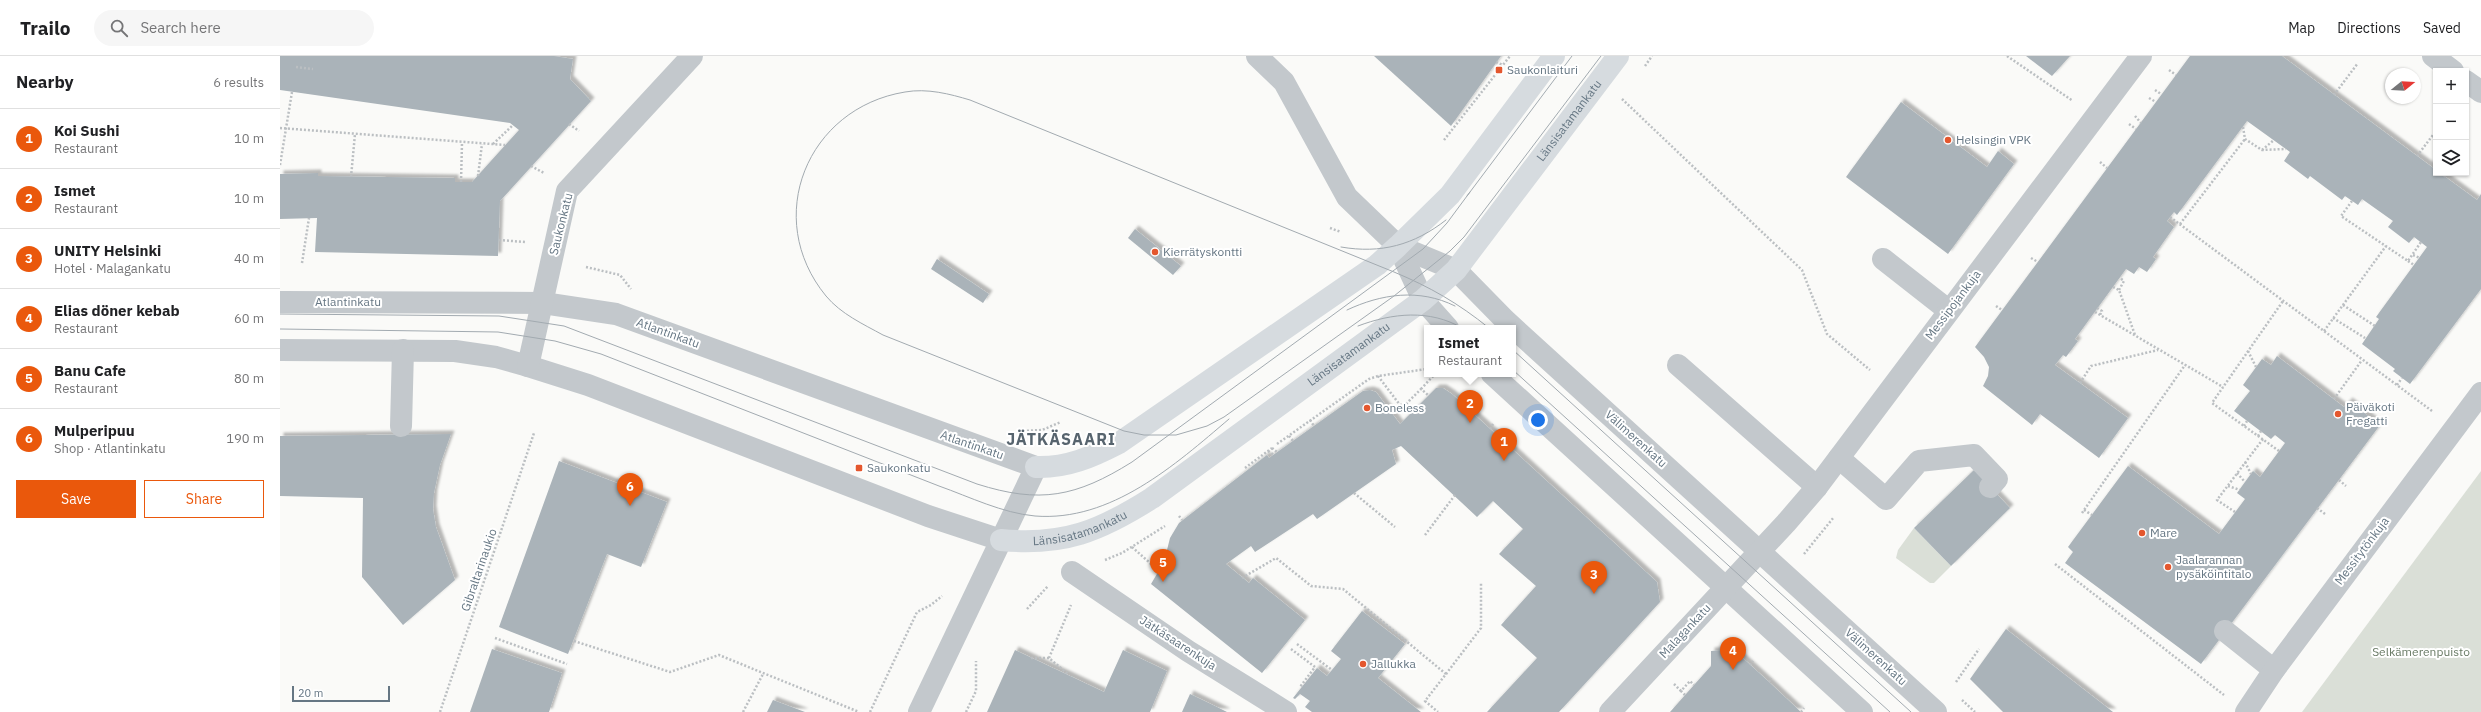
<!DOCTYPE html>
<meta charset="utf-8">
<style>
body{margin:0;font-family:"IBM Plex Sans",sans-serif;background:#f6f6f6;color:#202124}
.controls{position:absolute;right:12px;top:12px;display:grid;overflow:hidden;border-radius:0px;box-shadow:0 1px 3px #0004}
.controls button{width:36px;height:36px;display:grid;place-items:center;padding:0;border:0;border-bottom:1px solid #e0e0e0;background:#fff;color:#202124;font:20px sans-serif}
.compass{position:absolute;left:2105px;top:12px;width:36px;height:36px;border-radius:50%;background:#fff;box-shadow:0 1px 3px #0004;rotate:72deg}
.scale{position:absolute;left:12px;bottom:10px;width:98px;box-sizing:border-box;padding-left:4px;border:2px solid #657683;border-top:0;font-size:11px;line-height:14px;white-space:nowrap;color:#657683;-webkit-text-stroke:3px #fff;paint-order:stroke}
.you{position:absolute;left:1258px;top:364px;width:14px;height:14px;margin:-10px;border:3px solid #fff;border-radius:50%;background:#1a73e8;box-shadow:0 0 0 6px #1a73e833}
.badge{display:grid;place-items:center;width:26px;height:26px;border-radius:50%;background:#ea580c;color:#fff;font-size:13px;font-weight:700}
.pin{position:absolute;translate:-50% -33px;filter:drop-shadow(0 1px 2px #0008)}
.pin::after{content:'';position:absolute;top:21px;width:14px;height:12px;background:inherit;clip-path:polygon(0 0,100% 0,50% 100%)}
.popup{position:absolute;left:1144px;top:269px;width:92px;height:52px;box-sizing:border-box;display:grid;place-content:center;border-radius:0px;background:#fff;filter:drop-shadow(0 1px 3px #0005);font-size:13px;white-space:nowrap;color:#757577}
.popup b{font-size:15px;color:#202124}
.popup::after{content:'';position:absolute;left:50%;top:100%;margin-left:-8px;border:8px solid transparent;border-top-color:#fff}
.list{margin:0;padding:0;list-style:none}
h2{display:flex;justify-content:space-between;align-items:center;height:52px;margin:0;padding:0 16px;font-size:17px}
h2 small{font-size:13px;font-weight:400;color:#757577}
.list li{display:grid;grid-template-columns:26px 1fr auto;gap:12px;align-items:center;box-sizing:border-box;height:60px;padding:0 16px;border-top:1px solid #e0e0e0}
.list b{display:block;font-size:15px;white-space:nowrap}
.list p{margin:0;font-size:13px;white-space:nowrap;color:#757577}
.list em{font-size:13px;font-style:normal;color:#757577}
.actions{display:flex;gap:8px;padding:12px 16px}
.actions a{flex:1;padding:9px 0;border:1px solid #ea580c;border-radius:0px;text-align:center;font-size:14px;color:#ea580c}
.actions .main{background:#ea580c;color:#fff}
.icon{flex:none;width:22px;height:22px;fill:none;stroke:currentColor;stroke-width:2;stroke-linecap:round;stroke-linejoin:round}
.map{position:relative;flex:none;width:2201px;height:656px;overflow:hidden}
header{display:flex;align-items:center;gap:24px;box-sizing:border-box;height:56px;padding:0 20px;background:#fff;border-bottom:1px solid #e0e0e0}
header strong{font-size:19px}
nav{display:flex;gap:22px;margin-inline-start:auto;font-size:14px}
.search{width:280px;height:36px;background:#f6f6f6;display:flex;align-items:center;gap:10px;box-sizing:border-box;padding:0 14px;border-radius:22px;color:#757577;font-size:15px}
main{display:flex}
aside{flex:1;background:#fff}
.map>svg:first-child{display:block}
.green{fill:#dadfd7}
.building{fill:#aab3b9;filter:url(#shadow)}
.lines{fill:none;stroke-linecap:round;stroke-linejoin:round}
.path{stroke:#bbbfc2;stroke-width:2.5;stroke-dasharray:2 2;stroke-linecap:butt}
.minor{stroke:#c3c8cc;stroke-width:22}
.major{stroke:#d6dbdf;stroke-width:22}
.tram{stroke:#a2aab0;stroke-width:1}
.poi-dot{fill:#e4572e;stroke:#fff;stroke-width:1.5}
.labels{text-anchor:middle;stroke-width:4;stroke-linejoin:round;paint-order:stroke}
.poi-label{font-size:12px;fill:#657683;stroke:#fff;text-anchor:start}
.street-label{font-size:12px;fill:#657683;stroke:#fff}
.park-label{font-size:12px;fill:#687a64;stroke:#fff}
.district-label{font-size:16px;font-weight:bold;letter-spacing:1px;fill:#57646e;stroke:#fff}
</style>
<header>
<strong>Trailo</strong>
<div class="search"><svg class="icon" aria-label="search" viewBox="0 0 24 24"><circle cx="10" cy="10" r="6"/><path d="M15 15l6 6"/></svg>Search here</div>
<nav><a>Map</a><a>Directions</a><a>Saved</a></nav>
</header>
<main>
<aside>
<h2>Nearby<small>6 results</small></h2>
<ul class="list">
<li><span class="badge">1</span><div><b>Koi Sushi</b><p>Restaurant</p></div><em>10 m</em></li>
<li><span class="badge">2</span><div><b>Ismet</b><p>Restaurant</p></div><em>10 m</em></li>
<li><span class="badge">3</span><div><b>UNITY Helsinki</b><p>Hotel · Malagankatu</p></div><em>40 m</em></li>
<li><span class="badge">4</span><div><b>Elias döner kebab</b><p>Restaurant</p></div><em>60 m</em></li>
<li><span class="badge">5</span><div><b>Banu Cafe</b><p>Restaurant</p></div><em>80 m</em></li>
<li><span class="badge">6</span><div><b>Mulperipuu</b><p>Shop · Atlantinkatu</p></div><em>190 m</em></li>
</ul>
<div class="actions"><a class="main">Save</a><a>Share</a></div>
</aside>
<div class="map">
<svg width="2201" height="656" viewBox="0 0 2201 656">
<defs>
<filter id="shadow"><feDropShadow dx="3.5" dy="-3.5" stdDeviation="1" flood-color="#0004"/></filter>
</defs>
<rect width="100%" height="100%" fill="#fafaf8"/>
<g class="green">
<path d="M2201,415V656H2022Z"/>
<path d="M1634,472L1671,510L1654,527H1650L1616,502L1618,494Z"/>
</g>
<g class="building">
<path d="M0,0H274L293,3L290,23L311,45L220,145L218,200L35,196L37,162L0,163V118L38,117V120L175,122V126H192L239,74L230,67L0,34Z"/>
<path d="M1094,0H1221L1171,70Z"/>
<path d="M1746,0H1790L1772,20Z"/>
<path d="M1910,0H2002L2156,114V117H2160L2197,144L2201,138V233L2130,328L2113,315L2115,313L2082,288L2099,263L2096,261L2147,191L2134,181L2129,187L2108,171L2113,165L2082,143L2078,149L2065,140L2062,144L2030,120L2028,123L2004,105L2010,96L1967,65L1897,159L1894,156L1887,165L1894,171L1873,201L1876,203L1867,216L1859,211L1854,218L1846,213L1795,283L1798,285L1786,301L1783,299L1775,309L1848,362L1819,402L1760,358L1752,369L1703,330L1708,320L1709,311L1704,301L1695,291Z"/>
<path d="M1621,46L1707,111L1718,95L1734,108L1668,198L1566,121Z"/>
<path d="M855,173L901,210L893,219L848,182Z"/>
<path d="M657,203L709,238L703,247L651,213Z"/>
<path d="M1997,300L2064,351L2069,345L2100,369L1921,608L1785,507L1793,496L1788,491L1848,410L1939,478L1965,443L1957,437L1973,415L1980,421L2005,387L1995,379L1991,383L1954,355L1970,335L1963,329L1982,303L1991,309Z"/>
<path d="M1156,332H1163L1172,338L1377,526L1380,546L1279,656H1207L1257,602L1221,569L1256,530L1219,498L1243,473L1213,445L1197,461L1121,390L1112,394L1116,408L1037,463L1033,458L975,496L971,490L946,508L969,527L973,522L1025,564L982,617L871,528L884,506L890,482L899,467L987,399L989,402L1083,335L1090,334L1096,336L1120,368Z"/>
<path d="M171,378L160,409L154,437L153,453L156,471L175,524L123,569L82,521L83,442L0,440V380Z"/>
<path d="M279,405L387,446L361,511L327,498L288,598L219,571Z"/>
<path d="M1694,414L1730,452L1671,510L1634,472Z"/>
<path d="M1082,555L1125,588L1098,622L1141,656H1032L1025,651L1030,645L1020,638L1015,643L1013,642L1037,612L1047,620L1061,603L1051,595Z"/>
<path d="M1726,573L1833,656H1723L1690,623Z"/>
<path d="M212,593L282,617L269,656H190Z"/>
<path d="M1453,593L1489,626L1521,656H1390L1431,610V595Z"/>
<path d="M735,594L824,636L843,594L887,615L870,656H707Z"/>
<path d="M910,638L935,650L947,656H902Z"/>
<path d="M493,644L525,656H487Z"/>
</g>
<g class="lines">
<g class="path">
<path d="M1727,0L1793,45"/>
<path d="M1216,6L1223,9"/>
<path d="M1365,10L1372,0"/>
<path d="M16,11L33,13"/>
<path d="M1889,14L1896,19"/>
<path d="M1875,34L1881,38"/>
<path d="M2054,39L2078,7"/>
<path d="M1869,42L1876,46"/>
<path d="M1342,43L1522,214L1547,278L1590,314"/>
<path d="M1855,60L1861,67"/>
<path d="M289,68L299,75"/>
<path d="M1849,68L1856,73"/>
<path d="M1963,71L1965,83L1982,94L2006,93"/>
<path d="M0,72L225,89"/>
<path d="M1164,84L1230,0"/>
<path d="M213,88L233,69"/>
<path d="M2186,90L2187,89"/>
<path d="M1982,94L1994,84"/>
<path d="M2137,100L2156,75"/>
<path d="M1820,106L1827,112"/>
<path d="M0,109L12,36"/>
<path d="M251,110L264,117"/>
<path d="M198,120L202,88"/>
<path d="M71,121L75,78"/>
<path d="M2164,121L2167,117"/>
<path d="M181,126L182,87"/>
<path d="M2072,145L2061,160L2128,205L2141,186"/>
<path d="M1890,161L2152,355"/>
<path d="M1900,168L1965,83"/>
<path d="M1050,172L1061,176"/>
<path d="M219,184L245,186"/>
<path d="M2133,199L2140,202"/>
<path d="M1751,202L1758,206"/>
<path d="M2128,205L2134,209"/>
<path d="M22,207L29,162"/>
<path d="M306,211L340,219L351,233"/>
<path d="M1833,231L1839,234L1855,279"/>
<path d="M1839,234L1844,225L1840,222"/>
<path d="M2063,249L2095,270"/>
<path d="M1716,250L1722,254"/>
<path d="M1817,252L1822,255L1820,259"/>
<path d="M1815,256L1943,331"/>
<path d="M2053,262L2085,282"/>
<path d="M2044,275L2106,190"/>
<path d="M1968,295L1976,311"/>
<path d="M1098,320L1120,349L1111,356"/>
<path d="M1800,327L1811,310L1878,294"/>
<path d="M2117,329L2122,322"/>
<path d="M1141,333L1155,318"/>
<path d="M2054,343L2082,304"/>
<path d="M1126,348L1141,333L1148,339"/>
<path d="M1120,349L1126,348L1133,354"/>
<path d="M1030,364L1034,370"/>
<path d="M1964,370L1967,365"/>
<path d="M1210,373L1213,368"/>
<path d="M743,375L762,374L781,366"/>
<path d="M1009,380L1013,385"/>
<path d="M1978,380L1981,375"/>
<path d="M997,388L1089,323L1098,320L1147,313"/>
<path d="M1231,391L1233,387"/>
<path d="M992,392L997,396"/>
<path d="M988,395L994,399"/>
<path d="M1999,395L1932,347L2003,245"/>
<path d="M1965,406L1971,418"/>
<path d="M965,412L992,392"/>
<path d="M1957,417L1965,426"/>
<path d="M2059,424L2066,430"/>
<path d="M1948,430L1960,434"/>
<path d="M1074,437L1115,471"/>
<path d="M2037,452L2045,458"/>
<path d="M1804,454L1812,459"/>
<path d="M1955,456L1937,444L1983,383"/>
<path d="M1802,457L1905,309"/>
<path d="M899,460L902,464"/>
<path d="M1145,479L1175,439"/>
<path d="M852,491L879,515"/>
<path d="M1524,498L1554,461"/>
<path d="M825,504L842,497L885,470"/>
<path d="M1775,508L1944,639"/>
<path d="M962,522L996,502L1031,530L1063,533L1166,618L1145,645L1158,656"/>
<path d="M747,553L768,530"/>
<path d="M215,582L287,608"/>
<path d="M294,585L390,616L439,599L579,656"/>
<path d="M1017,588L1052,614"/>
<path d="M1011,593L1035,611L1020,631"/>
<path d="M751,602H769L789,619"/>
<path d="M769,602L791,549"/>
<path d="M1470,609L1473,605"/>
<path d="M1166,618L1201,572V526"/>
<path d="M1489,626L1491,622"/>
<path d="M1676,626L1699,593"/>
<path d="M1394,628L1401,635"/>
<path d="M1405,639L1401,635L1410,625L1414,629"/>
<path d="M1682,644L1695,656"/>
<path d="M160,656L254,377"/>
<path d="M463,656L483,618"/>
<path d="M590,656L637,556L651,549L662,540"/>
<path d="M686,656L696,635V605"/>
<path d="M1521,656L1524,652"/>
</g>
<g class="minor">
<path d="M977,0L1004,26L1067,141L1118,190L1176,214L1225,264L1656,656"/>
<path d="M2153,0L2173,15"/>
<path d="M2186,25L2201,36"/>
<path d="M1118,190L1143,244L1168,272"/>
<path d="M1603,203L1668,254"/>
<path d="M0,246L263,247L336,258L756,411L639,656"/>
<path d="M0,294L175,295L216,301L248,310L308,329L648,460L721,484"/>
<path d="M1398,309L1537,431"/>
<path d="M248,310L287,135L412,0"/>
<path d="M1212,318L1582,656"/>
<path d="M121,370L123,294"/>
<path d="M1559,402L1606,443L1639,405L1694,399L1717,423L1710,431"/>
<path d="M792,516L908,595L1006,656"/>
<path d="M1945,575L1994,614"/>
<path d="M1330,656L1506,467L1537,431L1861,0"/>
<path d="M1966,656L1994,614L2201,337"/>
</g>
<g class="major">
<path d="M756,411C787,412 812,401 839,387L1097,209L1118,190L1170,139L1274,0"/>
<path id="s1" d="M721,484C784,490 820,475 872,442L1143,244L1176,214L1338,0"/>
</g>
<g class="tram">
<path d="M1187,140L1292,0"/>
<path d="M1061,191C1101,198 1134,189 1166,164"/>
<path d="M1067,254C1101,238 1139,232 1175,250"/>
<path d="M0,258L219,260L284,270L697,428C760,448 796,441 852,406L1143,193L1167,167L1190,136"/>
<path d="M1078,270C1112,257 1150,253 1182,272"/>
<path d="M1209,272C1178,247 1150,231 1114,216L690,44C670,38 647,32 625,36C527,52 482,162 546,240C561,258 583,268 603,279L844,375L864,379H896L927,370L944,361L1114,240L1170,195L1184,181L1321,0"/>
<path d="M0,273L218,276L275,285L321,298L659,430C690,441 722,457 755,460C831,466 895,409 949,363"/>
<path d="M1233,294L1631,656"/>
<path d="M1233,314L1610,656"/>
</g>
</g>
<g class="poi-dot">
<rect x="1215" y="10" width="8" height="8" rx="2"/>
<circle cx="1668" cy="84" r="4"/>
<circle cx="875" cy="196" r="4"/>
<circle cx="1087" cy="352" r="4"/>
<circle cx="2058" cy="358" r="4"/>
<rect x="575" y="408" width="8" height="8" rx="2"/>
<circle cx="1862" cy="477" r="4"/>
<circle cx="1888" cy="511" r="4"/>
<circle cx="1083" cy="608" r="4"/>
</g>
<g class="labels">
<g class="poi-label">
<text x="1227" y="18">Saukonlaituri</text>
<text x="1676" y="88">Helsingin VPK</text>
<text x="883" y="200">Kierrätyskontti</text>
<text x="2066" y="355">Päiväkoti<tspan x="2066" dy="14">Fregatti</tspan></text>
<text x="1095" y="356">Boneless</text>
<text x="587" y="416">Saukonkatu</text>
<text x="1870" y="481">Mare</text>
<text x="1896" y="508">Jaalarannan<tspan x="1896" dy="14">pysäköintitalo</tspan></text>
<text x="1091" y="612">Jallukka</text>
</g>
<g class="street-label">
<text dy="4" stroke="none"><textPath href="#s1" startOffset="728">Länsisatamankatu</textPath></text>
<text transform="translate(281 168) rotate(-76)" y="4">Saukonkatu</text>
<text x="68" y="250">Atlantinkatu</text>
<text transform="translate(1673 249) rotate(-53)" y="4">Messipojankuja</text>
<text transform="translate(388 277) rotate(20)" y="4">Atlantinkatu</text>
<text dy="4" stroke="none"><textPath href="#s1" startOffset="404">Länsisatamankatu</textPath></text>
<text transform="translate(1356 383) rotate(42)" y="4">Välimerenkatu</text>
<text transform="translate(692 389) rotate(19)" y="4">Atlantinkatu</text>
<text dy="4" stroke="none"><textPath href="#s1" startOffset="81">Länsisatamankatu</textPath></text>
<text transform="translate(2082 495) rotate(-53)" y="4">Messitytönkuja</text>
<text transform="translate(199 514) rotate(-71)" y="4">Gibraltarinaukio</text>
<text transform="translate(1405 575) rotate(-47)" y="4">Malagankatu</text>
<text transform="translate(898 587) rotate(33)" y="4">Jätkäsaarenkuja</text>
<text transform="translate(1596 601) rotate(42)" y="4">Välimerenkatu</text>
</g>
<g class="park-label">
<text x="2141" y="600">Selkämerenpuisto</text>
</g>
<g class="district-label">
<text x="781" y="389">JÄTKÄSAARI</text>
</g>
</g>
</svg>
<div class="controls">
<button>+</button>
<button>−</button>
<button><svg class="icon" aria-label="layers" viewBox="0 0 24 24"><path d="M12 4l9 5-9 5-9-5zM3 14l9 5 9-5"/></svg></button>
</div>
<svg class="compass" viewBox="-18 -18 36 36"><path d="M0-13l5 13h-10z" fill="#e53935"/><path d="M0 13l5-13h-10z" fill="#757577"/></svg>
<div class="scale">20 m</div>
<div class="you"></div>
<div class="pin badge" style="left:1224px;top:405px">1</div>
<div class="pin badge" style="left:1190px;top:367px">2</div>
<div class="popup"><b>Ismet</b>Restaurant</div>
<div class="pin badge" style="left:1314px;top:538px">3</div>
<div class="pin badge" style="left:1453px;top:614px">4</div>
<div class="pin badge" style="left:883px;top:526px">5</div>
<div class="pin badge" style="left:350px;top:450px">6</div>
</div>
</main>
